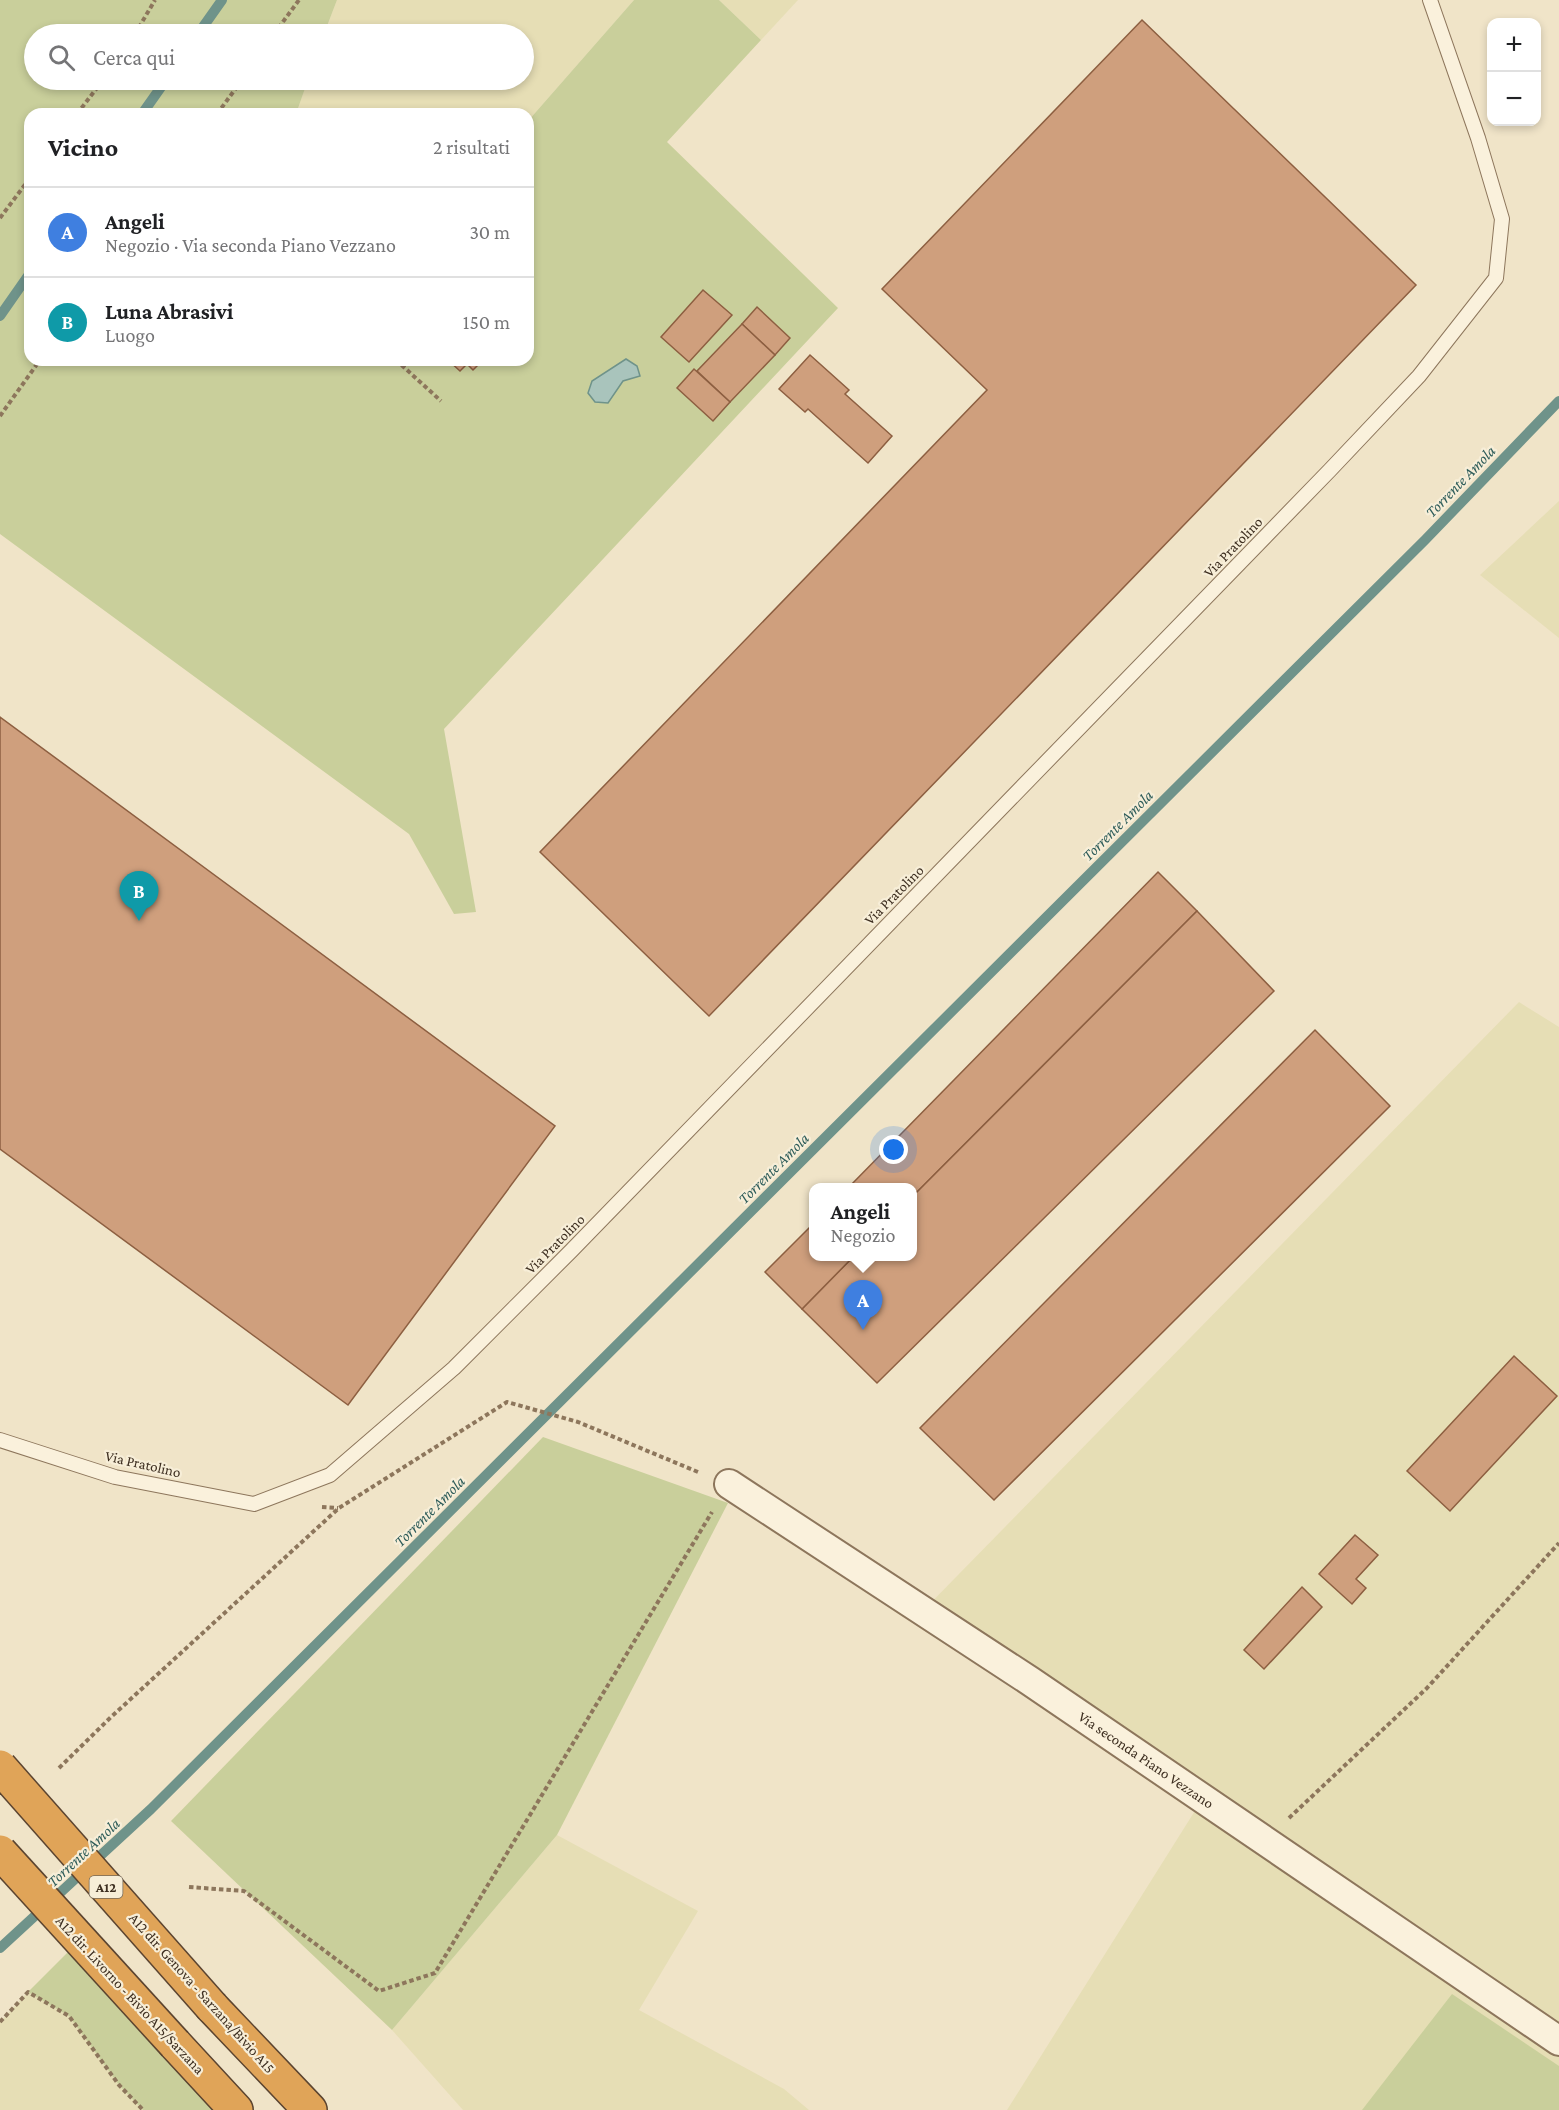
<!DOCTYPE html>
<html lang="it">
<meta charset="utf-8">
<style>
body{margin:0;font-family:"Crimson Pro",serif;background:#f6f6f6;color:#202124}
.controls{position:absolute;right:18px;top:18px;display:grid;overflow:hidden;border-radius:12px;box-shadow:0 3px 9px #0003}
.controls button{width:54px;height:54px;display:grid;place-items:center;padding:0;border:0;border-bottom:2px solid #e0e0e0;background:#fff;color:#202124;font:30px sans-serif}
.you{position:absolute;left:894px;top:1150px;width:21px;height:21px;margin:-15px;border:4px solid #fff;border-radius:50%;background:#1a73e8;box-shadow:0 0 0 9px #1a73e833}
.badge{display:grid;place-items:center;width:39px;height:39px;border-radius:50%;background:#1a73e8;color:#fff;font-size:20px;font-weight:700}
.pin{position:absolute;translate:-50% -50px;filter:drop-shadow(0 2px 3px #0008)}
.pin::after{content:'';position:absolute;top:32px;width:21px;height:18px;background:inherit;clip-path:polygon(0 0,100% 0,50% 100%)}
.popup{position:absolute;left:809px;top:1183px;width:108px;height:78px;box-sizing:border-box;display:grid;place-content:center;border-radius:12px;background:#fff;filter:drop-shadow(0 2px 4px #0005);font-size:20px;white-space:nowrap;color:#757577}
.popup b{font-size:22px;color:#202124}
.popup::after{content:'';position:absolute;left:50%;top:100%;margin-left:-12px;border:12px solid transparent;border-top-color:#fff}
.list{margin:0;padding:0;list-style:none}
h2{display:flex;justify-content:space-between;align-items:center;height:78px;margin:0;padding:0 24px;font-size:26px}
h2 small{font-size:20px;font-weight:400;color:#757577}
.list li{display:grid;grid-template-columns:39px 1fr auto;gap:18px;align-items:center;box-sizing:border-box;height:90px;padding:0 24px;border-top:2px solid #e0e0e0}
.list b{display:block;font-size:22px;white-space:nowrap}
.list p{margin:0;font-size:20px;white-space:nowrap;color:#757577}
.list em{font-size:20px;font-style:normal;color:#757577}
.icon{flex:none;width:33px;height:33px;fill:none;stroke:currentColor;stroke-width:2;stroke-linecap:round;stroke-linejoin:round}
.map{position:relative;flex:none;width:1559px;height:2110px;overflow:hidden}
.search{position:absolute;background:#fff;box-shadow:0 3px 9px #0003;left:24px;top:24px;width:510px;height:66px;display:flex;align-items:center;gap:15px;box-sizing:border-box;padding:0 21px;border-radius:33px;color:#757577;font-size:22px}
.panel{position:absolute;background:#fff;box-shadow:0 3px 9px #0003;left:24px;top:108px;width:510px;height:258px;border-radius:18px}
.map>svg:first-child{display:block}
.farmland{fill:#e6deb5}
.green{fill:#c9cf9b}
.water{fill:#a9c4bc;stroke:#6f938a;stroke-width:1.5}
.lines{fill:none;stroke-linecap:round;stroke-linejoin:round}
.stream{stroke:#6f938a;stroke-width:10}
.building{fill:#cf9f7d;stroke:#8d5f41;stroke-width:1.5}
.lane-casing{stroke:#8d765c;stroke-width:16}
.street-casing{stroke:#8d765c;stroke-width:32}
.highway-casing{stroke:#5b4430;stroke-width:36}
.path{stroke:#8d765c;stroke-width:4;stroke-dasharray:4.5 3;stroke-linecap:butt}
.lane{stroke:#faf1dc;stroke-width:14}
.street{stroke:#faf1dc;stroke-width:28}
.highway{stroke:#e0a458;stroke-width:33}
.highway-bridge-casing{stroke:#5b4430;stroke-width:36;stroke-linecap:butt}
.highway-bridge{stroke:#e0a458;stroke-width:33}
.labels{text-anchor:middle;stroke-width:4.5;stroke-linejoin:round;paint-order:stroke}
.shield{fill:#f7eed8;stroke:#756857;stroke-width:1.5}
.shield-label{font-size:14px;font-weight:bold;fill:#3d2e20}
.street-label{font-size:15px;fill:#3d2e20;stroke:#f7eed8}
.water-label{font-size:16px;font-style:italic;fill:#2f5d5a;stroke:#f7eed8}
</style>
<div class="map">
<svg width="1559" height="2110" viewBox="0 0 1559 2110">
<rect width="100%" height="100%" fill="#f0e4c8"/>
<g class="farmland">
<path d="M337,0H634L528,121V114H296L308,80H524V34H324Z"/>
<path d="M719,0H798L761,40Z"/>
<path d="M1559,501V638L1480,575Z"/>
<path d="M1519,1002L1559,1027V2110H1007L1198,1806L912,1622Z"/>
<path d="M557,1835L698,1911L639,2010L784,2089L809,2110H463L392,2030Z"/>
<path d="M28,1992L69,2016L119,2085L143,2110H0V2022Z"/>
</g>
<g class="green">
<path d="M0,0H337L324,34H34V80H308L296,114H30V360H528V121L634,0H719L761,40L667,142L838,308L444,729L476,912L454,914L409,834L0,534Z"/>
<path d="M543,1437L728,1503L557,1835L392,2030L171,1821Z"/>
<path d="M80,1940L236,2110H143L119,2085L69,2016L28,1992Z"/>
<path d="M1452,1994L1559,2066V2110H1362Z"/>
</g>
<path class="water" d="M626,359L637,366L640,376L623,381L608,403L595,402L588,393L592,381Z"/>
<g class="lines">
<g class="stream">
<path d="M198,34L222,0"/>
<path d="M142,114L166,80"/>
<path d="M0,316L30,273"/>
<path d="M0,1948L151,1809L1425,540L1559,401"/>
</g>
</g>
<g class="building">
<path d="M1142,20L1416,285L709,1016L540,852L987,390L882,289Z"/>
<path d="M703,290L732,315L689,362L661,337Z"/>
<path d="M757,307L790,338L775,355L742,324Z"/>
<path d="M742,324L775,355L730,402L697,371Z"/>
<path d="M810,355L849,390L845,394L892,436L868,463L808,409L805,412L779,389Z"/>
<path d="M442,360H483L473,370L467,364L460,371L449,361L446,364Z"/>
<path d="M694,369L730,402L713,421L677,388Z"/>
<path d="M0,717L555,1126L348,1405L0,1149Z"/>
<path d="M1158,872L1197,911L912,1197V1188H848Z"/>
<path d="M1197,911L1274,991L877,1383L802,1309L854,1256H912V1197Z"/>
<path d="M1315,1030L1390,1106L994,1500L920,1428Z"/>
<path d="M814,1223V1256H854L802,1309L765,1272Z"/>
<path d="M1514,1356L1557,1396L1450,1511L1407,1471Z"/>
<path d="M1355,1535L1378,1555L1356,1579L1366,1588L1352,1604L1319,1574Z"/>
<path d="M1302,1587L1322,1607L1264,1669L1244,1650Z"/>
</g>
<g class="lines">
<g class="lane-casing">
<path id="lane" d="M0,1440L115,1477L254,1504L330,1475L454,1368L571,1251L1330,470L1419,376L1496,278L1502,219L1478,138L1430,0"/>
</g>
<g class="street-casing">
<g id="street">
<path id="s1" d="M729,1484L1030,1681L1559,2041"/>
</g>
</g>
<g class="highway-casing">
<g id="highway">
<path d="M212,2007L310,2110"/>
<path d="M175,2044L236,2110"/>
</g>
</g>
<g class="path">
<path d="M135,34L155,0"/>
<path d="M274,34L299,0"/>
<path d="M77,114L103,80"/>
<path d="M217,114L242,80"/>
<path d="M0,218L30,178"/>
<path d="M396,360L441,401"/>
<path d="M0,416L40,360"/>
<path d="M322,1507L338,1508"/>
<path d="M59,1768L110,1718L339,1508L507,1402L578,1422L698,1472"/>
<path d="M1289,1818L1427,1688L1559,1543"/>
<path d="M189,1887L244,1891L379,1991L435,1973L712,1512"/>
<path d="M0,2022L28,1992L69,2016L119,2085L143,2110"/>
</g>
<use href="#lane" class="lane"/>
<use href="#street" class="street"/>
<use href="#highway" class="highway"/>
<g class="highway-bridge-casing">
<g id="highway-bridge">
<path d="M0,1767L212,2007"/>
<path d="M0,1852L175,2044"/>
</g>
</g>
<use href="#highway-bridge" class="highway-bridge"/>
</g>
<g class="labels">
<rect class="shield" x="89.5" y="1876" width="33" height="22" rx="4.5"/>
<g class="shield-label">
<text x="106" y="1892">A12</text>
</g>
<g class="street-label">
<text transform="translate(1233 547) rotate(-46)" y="5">Via Pratolino</text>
<text transform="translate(894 895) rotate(-45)" y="5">Via Pratolino</text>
<text transform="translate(555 1244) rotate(-45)" y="5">Via Pratolino</text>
<text transform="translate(143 1464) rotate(13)" y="5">Via Pratolino</text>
<text dy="5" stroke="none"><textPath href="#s1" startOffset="500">Via seconda Piano Vezzano</textPath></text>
<text transform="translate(202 1993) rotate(48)" y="5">A12 dir. Genova - Sarzana/Bivio A15</text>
<text transform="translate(130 1995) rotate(47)" y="5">A12 dir. Livorno - Bivio A15/Sarzana</text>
</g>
<g class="water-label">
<text transform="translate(1460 481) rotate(-46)" y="6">Torrente Amola</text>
<text transform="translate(1117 825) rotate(-45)" y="6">Torrente Amola</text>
<text transform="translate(773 1168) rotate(-45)" y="6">Torrente Amola</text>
<text transform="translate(429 1511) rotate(-45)" y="6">Torrente Amola</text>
<text transform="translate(83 1852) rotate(-43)" y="6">Torrente Amola</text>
</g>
</g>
</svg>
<div class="controls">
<button>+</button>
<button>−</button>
</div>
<div class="you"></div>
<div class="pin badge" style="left:863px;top:1330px;background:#3f7fe0">A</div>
<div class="popup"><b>Angeli</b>Negozio</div>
<div class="pin badge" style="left:139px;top:921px;background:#0f9aa8">B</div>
<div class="search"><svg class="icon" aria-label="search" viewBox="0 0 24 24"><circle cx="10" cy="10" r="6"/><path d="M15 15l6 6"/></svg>Cerca qui</div>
<section class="panel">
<h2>Vicino<small>2 risultati</small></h2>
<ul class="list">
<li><span class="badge" style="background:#3f7fe0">A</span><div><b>Angeli</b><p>Negozio · Via seconda Piano Vezzano</p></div><em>30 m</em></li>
<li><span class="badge" style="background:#0f9aa8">B</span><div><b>Luna Abrasivi</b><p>Luogo</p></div><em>150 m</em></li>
</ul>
</section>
</div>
